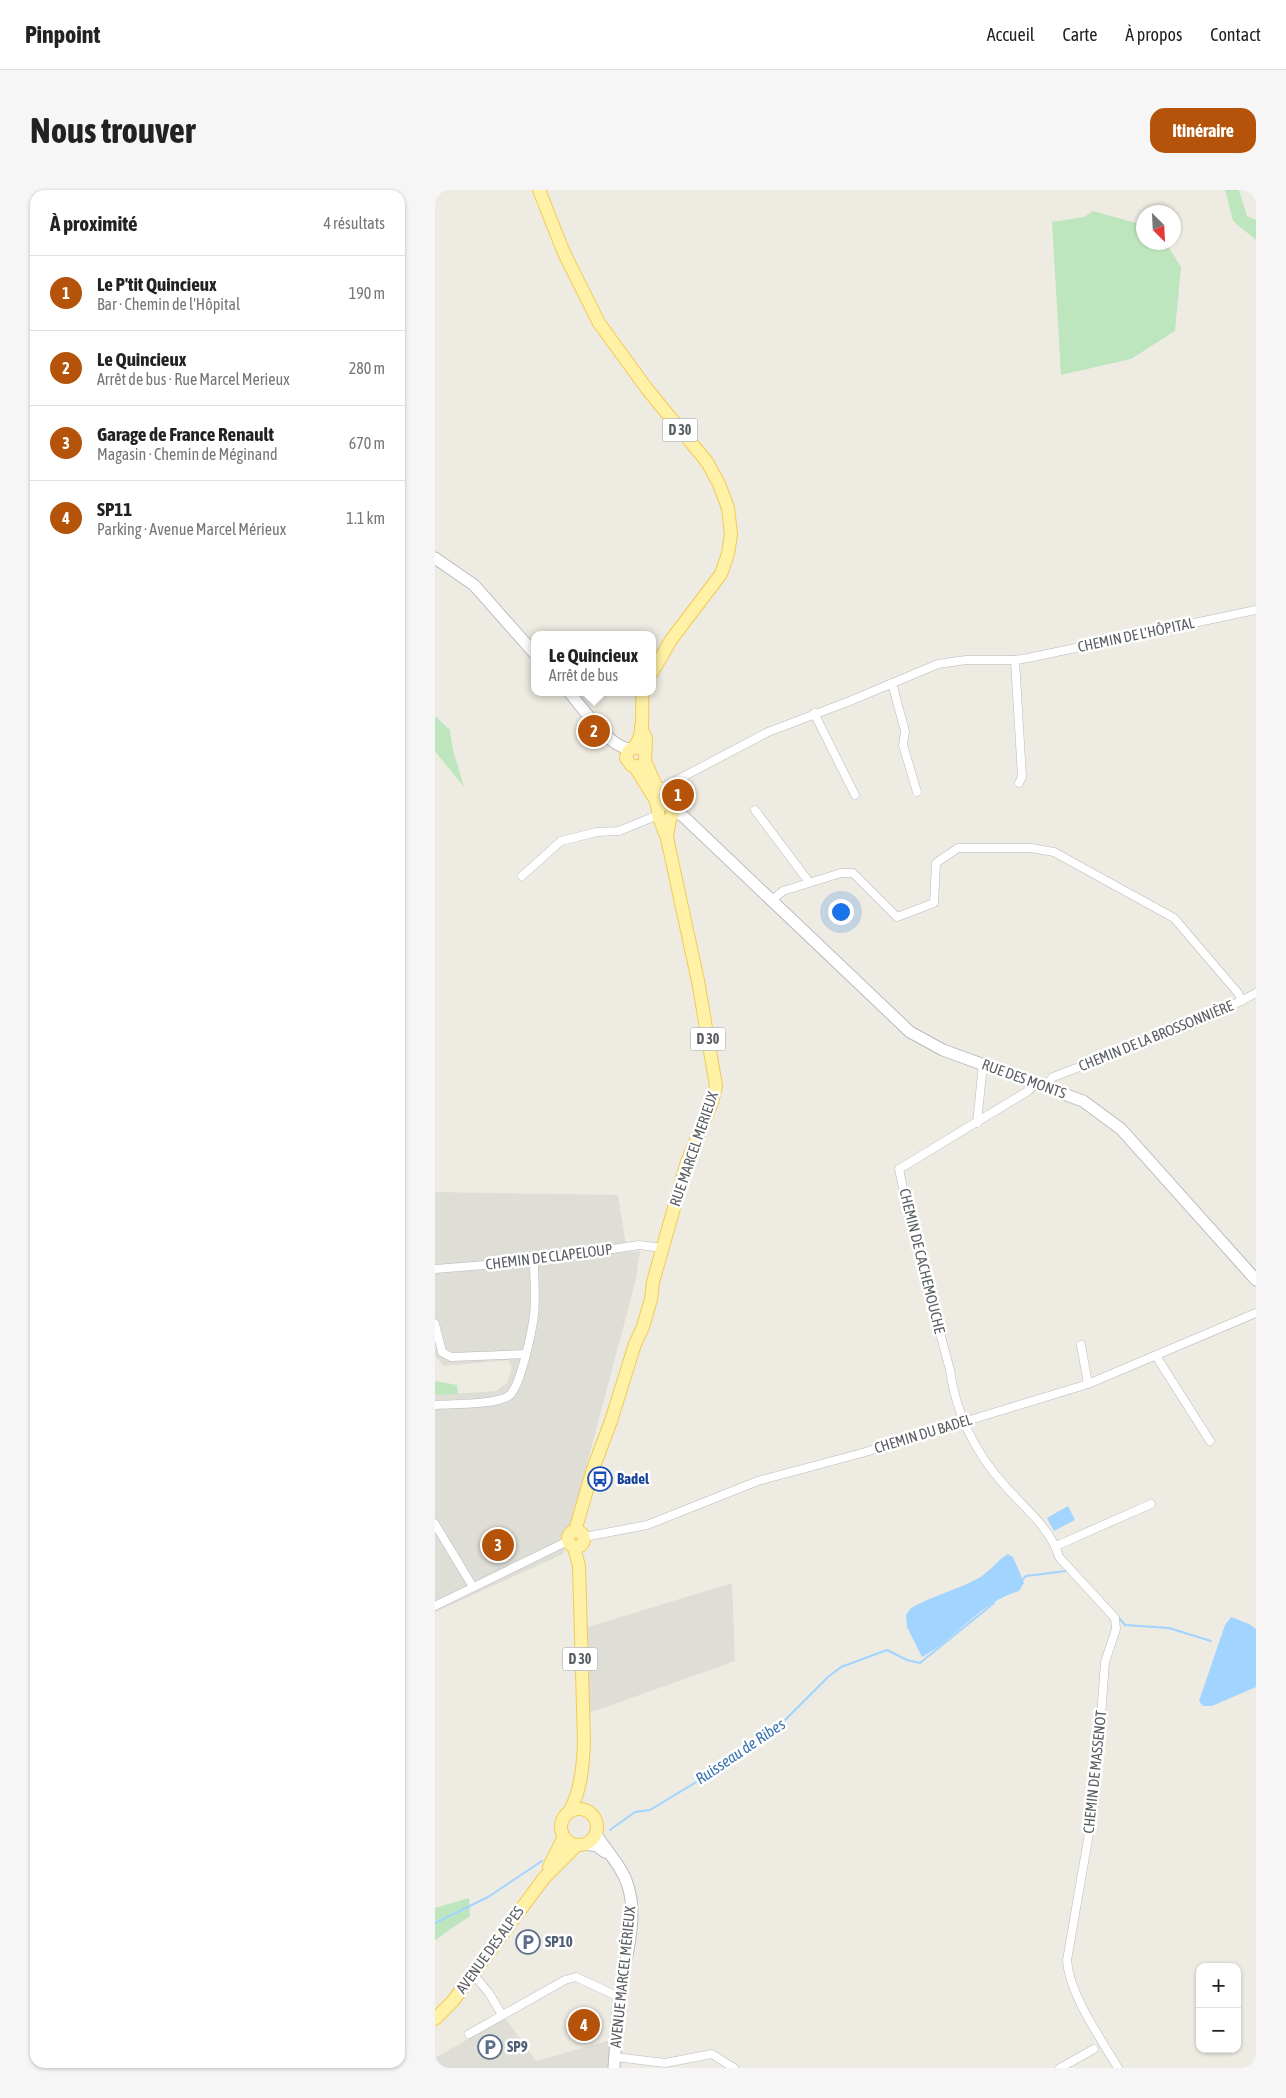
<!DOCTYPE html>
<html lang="fr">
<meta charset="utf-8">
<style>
body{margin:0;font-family:"Asap Condensed",sans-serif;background:#f6f6f6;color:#222}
.controls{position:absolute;right:15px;bottom:15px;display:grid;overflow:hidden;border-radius:10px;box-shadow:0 1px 4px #0004}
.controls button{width:45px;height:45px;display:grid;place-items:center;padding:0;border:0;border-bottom:1px solid #e0e0e0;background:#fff;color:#222;font:25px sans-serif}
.compass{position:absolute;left:701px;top:15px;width:45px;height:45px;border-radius:50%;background:#fff;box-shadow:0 1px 4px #0004;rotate:156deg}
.you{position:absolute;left:405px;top:721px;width:18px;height:18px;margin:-12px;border:4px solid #fff;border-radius:50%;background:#1a73e8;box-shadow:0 0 0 8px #1a73e833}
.badge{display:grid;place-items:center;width:32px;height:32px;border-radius:50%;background:#b45309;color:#fff;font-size:16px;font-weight:700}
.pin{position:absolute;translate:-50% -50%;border:2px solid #fff;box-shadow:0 1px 5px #0006}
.popup{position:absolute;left:96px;top:441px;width:125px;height:65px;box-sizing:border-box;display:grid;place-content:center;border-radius:10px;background:#fff;filter:drop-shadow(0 1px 4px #0005);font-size:16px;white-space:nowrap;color:#767676}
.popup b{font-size:19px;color:#222}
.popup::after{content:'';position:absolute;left:50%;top:100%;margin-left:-10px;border:10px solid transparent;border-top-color:#fff}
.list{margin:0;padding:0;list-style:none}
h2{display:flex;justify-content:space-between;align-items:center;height:65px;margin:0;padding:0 20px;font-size:21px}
h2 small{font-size:16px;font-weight:400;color:#767676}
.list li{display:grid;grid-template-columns:32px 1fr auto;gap:15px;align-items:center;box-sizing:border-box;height:75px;padding:0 20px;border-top:1px solid #e0e0e0}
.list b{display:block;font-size:19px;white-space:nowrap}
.list p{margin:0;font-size:16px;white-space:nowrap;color:#767676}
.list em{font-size:16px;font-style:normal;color:#767676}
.map{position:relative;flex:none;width:821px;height:1878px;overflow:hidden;border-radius:15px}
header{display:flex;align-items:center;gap:30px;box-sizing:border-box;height:70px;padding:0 25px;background:#fff;border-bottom:1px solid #e0e0e0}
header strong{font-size:24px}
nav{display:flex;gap:28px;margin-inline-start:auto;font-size:18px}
.intro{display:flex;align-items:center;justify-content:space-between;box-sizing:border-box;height:120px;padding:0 30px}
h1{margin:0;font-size:35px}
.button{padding:12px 22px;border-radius:15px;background:#b45309;color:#fff;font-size:18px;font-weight:700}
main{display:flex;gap:30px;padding:0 30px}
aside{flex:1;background:#fff;border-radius:15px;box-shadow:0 1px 4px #0004}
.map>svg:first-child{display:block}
.industrial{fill:#deddd6}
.green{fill:#bee6be}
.water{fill:#a1d4ff}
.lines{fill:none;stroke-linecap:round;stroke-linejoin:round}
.stream{stroke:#a1d4ff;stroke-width:2}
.street-casing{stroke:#b7babf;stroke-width:9}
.secondary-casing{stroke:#b8bbc1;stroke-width:13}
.primary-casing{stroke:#f4ca55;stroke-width:14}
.street{stroke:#fff;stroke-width:8}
.secondary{stroke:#fff;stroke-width:11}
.primary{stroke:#fff2a6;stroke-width:12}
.labels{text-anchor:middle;stroke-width:5;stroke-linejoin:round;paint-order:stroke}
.shield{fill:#fff;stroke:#8c8e92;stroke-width:1}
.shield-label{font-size:14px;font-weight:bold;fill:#5a5e63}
.street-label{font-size:15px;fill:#5a5e63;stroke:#fff}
.transit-label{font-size:15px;font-weight:bold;fill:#164399;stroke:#fff;text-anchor:start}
.service-label{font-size:15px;font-weight:bold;fill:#4e5e75;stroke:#fff;text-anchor:start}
.water-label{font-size:16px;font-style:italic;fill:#3c74b3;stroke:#fff}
</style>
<header>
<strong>Pinpoint</strong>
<nav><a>Accueil</a><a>Carte</a><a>À propos</a><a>Contact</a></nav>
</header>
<div class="intro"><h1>Nous trouver</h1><a class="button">Itinéraire</a></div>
<main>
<aside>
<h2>À proximité<small>4 résultats</small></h2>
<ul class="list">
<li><span class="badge">1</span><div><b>Le P'tit Quincieux</b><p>Bar · Chemin de l'Hôpital</p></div><em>190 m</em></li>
<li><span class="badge">2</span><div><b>Le Quincieux</b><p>Arrêt de bus · Rue Marcel Merieux</p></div><em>280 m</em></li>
<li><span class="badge">3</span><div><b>Garage de France Renault</b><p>Magasin · Chemin de Méginand</p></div><em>670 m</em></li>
<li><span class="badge">4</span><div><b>SP11</b><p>Parking · Avenue Marcel Mérieux</p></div><em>1.1 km</em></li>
</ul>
</aside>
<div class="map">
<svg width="821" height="1878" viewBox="0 0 821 1878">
<rect width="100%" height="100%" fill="#eeebe2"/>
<g class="industrial">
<path d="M0,1002L183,1005L192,1062L205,1061L201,1089L128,1364L0,1422V1205L61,1201L72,1193L77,1177L73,1170L9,1176L0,1166Z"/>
<path d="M297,1393L300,1471L151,1524L150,1438Z"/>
<path d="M70,1828L101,1871L176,1850L174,1878H0V1868Z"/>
</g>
<g class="green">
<path d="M790,0H804L812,26L821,30V50L798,31Z"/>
<path d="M658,21L708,35V52L731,53L746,77L740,141L696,169L626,185L617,32L649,27Z"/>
<path d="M0,526L15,540L18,560L29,597L0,561Z"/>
<path d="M0,1191L22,1195L23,1204L0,1205Z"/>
<path d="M34,1708L35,1726L0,1750V1718Z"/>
</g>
<g class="water">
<path d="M633,1316L640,1330L619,1341L612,1328Z"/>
<path d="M573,1364L578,1367L589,1393L584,1401C545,1412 521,1449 487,1467L472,1437L471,1425L476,1418C497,1406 521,1400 542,1389C554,1383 561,1371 573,1364Z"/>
<path d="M796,1427L814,1434L821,1439V1497L777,1516H768L764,1511L790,1435Z"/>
</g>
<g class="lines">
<g class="stream">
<path d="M586,1391L591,1386L631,1381"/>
<path d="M684,1428L690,1435L734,1438L776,1451"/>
<path d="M175,1640L200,1622L215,1620L286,1577L305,1561L340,1540L393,1487L406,1477L452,1460L472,1470L485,1473L559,1413"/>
<path d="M0,1733L53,1707L107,1671"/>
</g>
<g class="street-casing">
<g id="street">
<path d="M580,470L587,587L584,593"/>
<path d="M457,493L470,541L468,555L482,602"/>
<path d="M379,523L420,605"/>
<path d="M223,600L333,542L415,511L503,474L531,470H580L593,468L821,420"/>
<path d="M320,620L374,692"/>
<path d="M87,686L126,651L162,642L184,641L223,625"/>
<path d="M336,711L348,701L406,683H418L462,727L499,713L501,673L523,658H596L619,662L739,728L803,803L807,811"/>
<path d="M601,893L593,901L464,979L476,1035L515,1180C521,1224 541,1264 571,1297C590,1318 616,1339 624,1367L680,1428L681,1439L670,1472L660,1609L632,1770C634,1804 665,1847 683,1878"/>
<path d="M610,896L618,887L773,828L821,803"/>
<path d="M542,933L548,874"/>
<path d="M0,1079L99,1071L204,1055L228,1058"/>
<path d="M0,1134L7,1162L16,1167L91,1164"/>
<path d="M646,1155L653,1194"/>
<path d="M721,1166L775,1251"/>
<path d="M0,1215C16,1214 64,1215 75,1205C86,1194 97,1141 99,1125C101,1107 99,1089 99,1071"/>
<path d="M0,1334L38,1397"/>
<path d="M149,1347L212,1335L323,1291L427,1263L653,1194L821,1123"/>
<path d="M621,1356L716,1314"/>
<path d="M0,1416L133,1351"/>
<path d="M38,1784L54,1803L67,1825"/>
<path d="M34,1844L130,1790L141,1787L184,1807"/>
<path d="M180,1867L230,1873L277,1864L299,1878"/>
<path d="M625,1878L659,1859"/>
</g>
</g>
<g class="secondary-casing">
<g id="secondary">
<path d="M0,368L39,395L100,464"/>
<path d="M134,502C148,518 175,559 196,559"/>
<path d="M239,620L249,627L475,842L508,860L648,911L686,939L821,1090"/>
<path d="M161,1644C171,1661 187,1676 193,1696C204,1731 189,1770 185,1805C181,1829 181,1854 179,1878"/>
<path d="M151,1654L162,1656L170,1662"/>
</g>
</g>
<g class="primary-casing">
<g id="primary">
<path d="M104,0L129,63L164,133L212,199L272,272L284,294L293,318L296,344L293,364L286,384L236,450L218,481"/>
<path d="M206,537L211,549L210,571L221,596"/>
<path d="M198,558C212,544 205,520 208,502"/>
<path d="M206,559C198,555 192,560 191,568L196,575L203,577L207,575"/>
<path d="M231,614L236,617L239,622L235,629L232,646"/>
<path d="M140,1341L158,1279L176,1231L200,1154L208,1137L216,1109L218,1092L252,972L277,912L281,896L263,791L232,648L223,625V619L220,609L200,577"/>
<circle cx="141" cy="1349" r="8"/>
<circle cx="144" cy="1637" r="18"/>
<path d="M134,1622C146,1602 148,1576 149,1552L144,1376L139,1357"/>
<path d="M114,1677L129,1647"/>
<path d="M0,1829L18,1811L109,1688L142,1655"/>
</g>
</g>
<use href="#street" class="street"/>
<use href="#secondary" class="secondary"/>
<use href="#primary" class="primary"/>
</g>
<defs>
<g id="bus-ring" transform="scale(1.25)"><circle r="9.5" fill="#fff" stroke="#1a4fb4" stroke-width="1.5"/><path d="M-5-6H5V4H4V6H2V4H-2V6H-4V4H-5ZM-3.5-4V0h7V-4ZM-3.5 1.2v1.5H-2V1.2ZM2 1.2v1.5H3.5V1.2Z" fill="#1a4fb4"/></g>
<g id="parking-ring" transform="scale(1.25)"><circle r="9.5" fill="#fff" stroke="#5c6f8a" stroke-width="1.5"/><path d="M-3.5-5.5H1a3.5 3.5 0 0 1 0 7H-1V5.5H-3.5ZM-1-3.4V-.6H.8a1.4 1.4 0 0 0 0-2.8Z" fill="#5c6f8a"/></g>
</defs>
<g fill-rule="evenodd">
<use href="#bus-ring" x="165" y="1289"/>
<use href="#parking-ring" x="93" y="1752"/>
<use href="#parking-ring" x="55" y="1857"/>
</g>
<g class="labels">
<g class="shield">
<rect x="227.5" y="228.5" width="35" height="23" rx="4"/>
<rect x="255.5" y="837.5" width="35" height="23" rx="4"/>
<rect x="127.5" y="1457.5" width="35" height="23" rx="4"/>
</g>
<g class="shield-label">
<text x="245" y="245">D 30</text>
<text x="273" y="854">D 30</text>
<text x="145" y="1474">D 30</text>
</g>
<g class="street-label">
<text transform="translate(701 445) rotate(-12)" y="5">CHEMIN DE L'HÔPITAL</text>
<text transform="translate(721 846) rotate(-22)" y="5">CHEMIN DE LA BROSSONNIÈRE</text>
<text transform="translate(589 889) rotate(20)" y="5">RUE DES MONTS</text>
<text transform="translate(259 959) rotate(-71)" y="5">RUE MARCEL MERIEUX</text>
<text transform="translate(114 1067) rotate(-7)" y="5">CHEMIN DE CLAPELOUP</text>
<text transform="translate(487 1071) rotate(76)" y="5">CHEMIN DE CACHEMOUCHE</text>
<text transform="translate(488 1244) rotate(-17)" y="5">CHEMIN DU BADEL</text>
<text transform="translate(660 1582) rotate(-84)" y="5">CHEMIN DE MASSENOT</text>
<text transform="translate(55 1760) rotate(-54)" y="5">AVENUE DES ALPES</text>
<text transform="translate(188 1787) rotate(-84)" y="5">AVENUE MARCEL MÉRIEUX</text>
</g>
<g class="transit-label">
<text x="182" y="1294">Badel</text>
</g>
<g class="service-label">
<text x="110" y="1757">SP10</text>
<text x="72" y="1862">SP9</text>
</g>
<g class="water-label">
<text transform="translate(305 1561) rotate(-34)" y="6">Ruisseau de Ribes</text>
</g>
</g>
</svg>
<div class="controls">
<button>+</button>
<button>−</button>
</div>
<svg class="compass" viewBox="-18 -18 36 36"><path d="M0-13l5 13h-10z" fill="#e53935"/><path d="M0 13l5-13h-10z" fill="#767676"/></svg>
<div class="you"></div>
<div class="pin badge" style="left:243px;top:605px">1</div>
<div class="pin badge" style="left:159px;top:541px">2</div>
<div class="popup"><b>Le Quincieux</b>Arrêt de bus</div>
<div class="pin badge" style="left:63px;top:1355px">3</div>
<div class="pin badge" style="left:149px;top:1835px">4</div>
</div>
</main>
